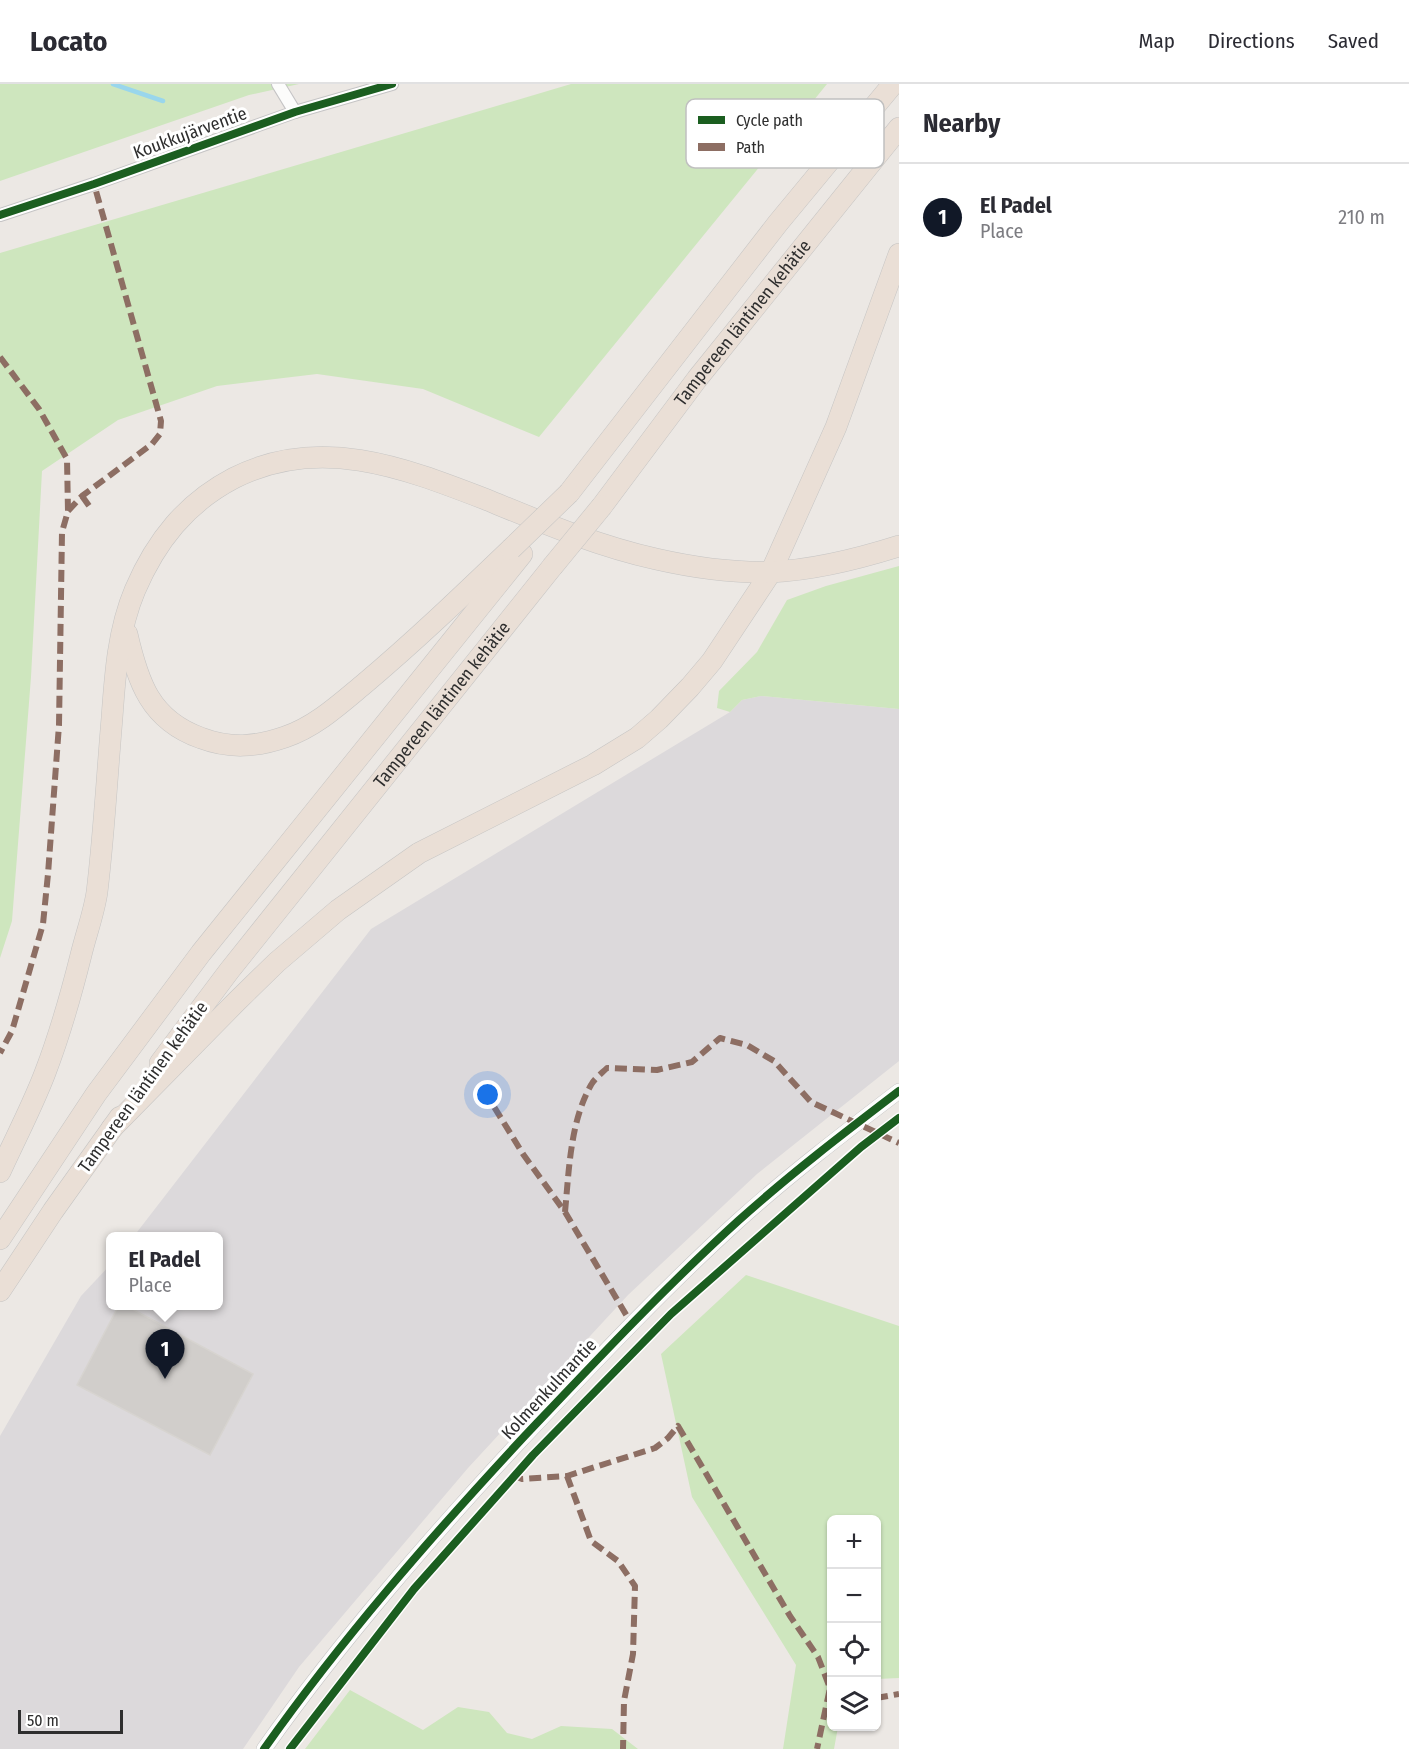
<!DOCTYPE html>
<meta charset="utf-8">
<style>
body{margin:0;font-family:"Fira Sans Condensed",sans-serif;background:#f2f2f3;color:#2b2b33}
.controls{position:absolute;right:18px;bottom:18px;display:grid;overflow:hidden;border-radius:9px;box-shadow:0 2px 4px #0004}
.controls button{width:54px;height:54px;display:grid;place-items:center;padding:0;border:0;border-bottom:2px solid #e1e1e2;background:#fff;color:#2b2b33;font:30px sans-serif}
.scale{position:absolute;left:18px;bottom:15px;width:105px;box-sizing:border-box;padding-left:6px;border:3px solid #2e2e2e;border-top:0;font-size:16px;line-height:21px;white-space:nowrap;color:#2e2e2e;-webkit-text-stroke:4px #fff;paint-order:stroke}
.you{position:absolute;left:488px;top:1011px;width:21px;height:21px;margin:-15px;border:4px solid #fff;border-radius:50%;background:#1a73e8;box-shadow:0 0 0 9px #1a73e833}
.badge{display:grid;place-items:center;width:39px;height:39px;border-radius:50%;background:#111827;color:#fff;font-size:20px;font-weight:700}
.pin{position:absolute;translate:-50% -50px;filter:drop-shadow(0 2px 3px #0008)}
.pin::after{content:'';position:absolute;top:32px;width:21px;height:18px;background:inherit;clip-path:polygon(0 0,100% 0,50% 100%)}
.popup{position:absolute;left:106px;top:1148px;width:117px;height:78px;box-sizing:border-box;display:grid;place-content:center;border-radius:9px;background:#fff;filter:drop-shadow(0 2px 4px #0005);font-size:20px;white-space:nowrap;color:#7c7c81}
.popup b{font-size:22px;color:#2b2b33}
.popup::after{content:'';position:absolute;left:50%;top:100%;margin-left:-12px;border:12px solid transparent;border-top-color:#fff}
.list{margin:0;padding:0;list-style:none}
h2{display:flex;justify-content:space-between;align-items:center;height:78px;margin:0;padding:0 24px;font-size:26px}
h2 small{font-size:20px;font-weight:400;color:#7c7c81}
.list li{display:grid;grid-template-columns:39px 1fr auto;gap:18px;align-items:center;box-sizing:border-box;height:108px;padding:0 24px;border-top:2px solid #e1e1e2}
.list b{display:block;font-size:22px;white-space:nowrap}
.list p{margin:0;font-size:20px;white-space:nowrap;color:#7c7c81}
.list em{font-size:20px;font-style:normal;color:#7c7c81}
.icon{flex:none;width:33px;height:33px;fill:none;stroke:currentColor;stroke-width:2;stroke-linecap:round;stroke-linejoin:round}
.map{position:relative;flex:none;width:899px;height:1665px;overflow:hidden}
header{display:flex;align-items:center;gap:36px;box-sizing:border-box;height:84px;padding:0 30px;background:#fff;border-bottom:2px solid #e1e1e2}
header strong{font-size:28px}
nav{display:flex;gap:33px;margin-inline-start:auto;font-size:21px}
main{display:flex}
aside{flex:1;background:#fff}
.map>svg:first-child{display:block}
.industrial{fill:#dcd9db}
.green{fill:#cee6be}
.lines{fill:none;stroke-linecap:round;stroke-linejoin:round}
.stream{stroke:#99d6ec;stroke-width:4.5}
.building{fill:#d1cecb;stroke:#d7d4d0;stroke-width:1.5}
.minor-casing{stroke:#c5c4c5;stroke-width:14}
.tertiary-casing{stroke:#c5c4c5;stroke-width:16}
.motorway-casing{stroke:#c6c5c4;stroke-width:22}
.minor{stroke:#fcfcfb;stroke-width:12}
.tertiary{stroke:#fcfcfb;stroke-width:15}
.motorway{stroke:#eadfd6;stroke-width:21}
.motorway-bridge-casing{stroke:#c6c5c4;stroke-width:22;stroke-linecap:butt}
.motorway-bridge{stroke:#eadfd6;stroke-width:21}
.quiet{stroke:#8d6e63;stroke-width:6;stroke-dasharray:12 6;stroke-linecap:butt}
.cycleway-casing{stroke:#fff;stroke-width:11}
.cycleway{stroke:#1b5e20;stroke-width:8}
.labels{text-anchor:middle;stroke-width:6;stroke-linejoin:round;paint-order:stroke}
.street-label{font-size:18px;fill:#2e2e2e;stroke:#fff}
.key{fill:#fff;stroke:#c0c0c0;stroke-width:1.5}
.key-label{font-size:16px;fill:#2e2e2e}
</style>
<header>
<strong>Locato</strong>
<nav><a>Map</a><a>Directions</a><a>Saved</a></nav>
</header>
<main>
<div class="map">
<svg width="899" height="1665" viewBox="0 0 899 1665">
<rect width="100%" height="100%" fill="#ece8e4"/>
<path class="industrial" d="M761,612L899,625V977L757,1090L628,1211L468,1384L299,1583L243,1665H0V1352L81,1212L111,1180V1222H219V1152H134L371,845L730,628L742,616Z"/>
<g class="green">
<path d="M0,0H299L249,11L0,97Z"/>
<path d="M571,0H827L539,353L423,305L317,290L217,302L118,336L42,387L31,593L12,837L0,874V169Z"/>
<path d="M899,482V625L761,612L742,616L730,628L717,624L719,607L757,568L787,516L826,502Z"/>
<path d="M746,1191L899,1242V1594L877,1595L876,1436H832V1642L838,1643L834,1665H783L796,1581L692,1413L661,1270Z"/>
<path d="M350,1606L423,1646L458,1623L489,1628L507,1649L532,1655L561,1642L612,1645L638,1665H305Z"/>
</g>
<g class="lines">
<path class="stream" d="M113,0L163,17"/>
</g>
<path class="building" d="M119,1221H125L253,1290L210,1371L77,1301Z"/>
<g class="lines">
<g class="minor-casing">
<g id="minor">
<path d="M278,0L295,28"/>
<path d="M0,131L94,100L295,28L392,0"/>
</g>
</g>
<g class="tertiary-casing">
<path id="tertiary" d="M264,1665C341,1556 430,1454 520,1357C591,1282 661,1207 738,1137C789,1091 844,1049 899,1007"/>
</g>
<g class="motorway-casing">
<g id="motorway">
<path d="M569,409L778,139L893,0"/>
<path id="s1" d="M602,422L697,295L899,44"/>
<path d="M127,550C138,598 150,636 201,654C230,665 256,663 285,653C315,643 340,620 364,600C415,557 463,511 511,465"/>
<path id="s2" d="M160,979L229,887L552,483"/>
<path d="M112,1044L236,918L277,878L338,826L419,769L593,681L637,654L659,635L690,603L712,577L771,488L836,343L899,170"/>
<path d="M0,1088C15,1055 32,1023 45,989C60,950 71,911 81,871C86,850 94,829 97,808C104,750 107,692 112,634C115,591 118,546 135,506C156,457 186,419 234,394C319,351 402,383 485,415C541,438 597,462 656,475C691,483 735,489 771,488C815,486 858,475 899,462"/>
<path d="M0,1155L96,1010L201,869L522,470"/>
<path d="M0,1207L53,1127L120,1033"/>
</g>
</g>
<use href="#minor" class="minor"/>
<use href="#tertiary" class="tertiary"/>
<use href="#motorway" class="motorway"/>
<g class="motorway-bridge-casing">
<g id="motorway-bridge">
<path d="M511,465L569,409"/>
<path d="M552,483L602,422"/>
</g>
</g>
<use href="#motorway-bridge" class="motorway-bridge"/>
<g class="quiet">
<path d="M0,273L39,325L67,375L68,427L62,448L59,641L48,790L43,840L12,947L0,969"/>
<path d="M82,412L92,426"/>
<path d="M68,427L82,412L152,360L160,350L161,337L94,100"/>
<path d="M485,1008L523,1070L565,1128L631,1239"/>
<path d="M565,1128C569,1087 570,1038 591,1001C594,995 602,989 607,984L657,986L692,978L720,954L747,961L774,977L811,1018L899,1059"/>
<path d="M512,1391L522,1395L567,1392L655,1364L668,1354L678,1342L790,1532L818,1573L830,1604L817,1665"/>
<path d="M567,1392L591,1457L618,1477L635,1502L633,1570L624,1617L623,1665"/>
<path d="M876,1614L899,1610"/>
</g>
<g class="cycleway-casing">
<g id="cycleway">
<path d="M0,131L94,100L295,28L392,0"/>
<path d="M264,1665C341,1556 430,1454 520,1357C591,1282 661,1207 738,1137C789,1091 844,1049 899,1007"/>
<path d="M290,1665L414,1505L533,1371L671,1230L861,1063L899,1034"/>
</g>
</g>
<use href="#cycleway" class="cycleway"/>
</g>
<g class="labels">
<g class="street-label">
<text transform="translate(190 49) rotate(-20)" y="6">Koukkujärventie</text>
<text dy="6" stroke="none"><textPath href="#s1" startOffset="231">Tampereen läntinen kehätie</textPath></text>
<text dy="6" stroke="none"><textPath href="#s2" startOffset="456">Tampereen läntinen kehätie</textPath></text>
<text transform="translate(143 1003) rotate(-54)" y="6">Tampereen läntinen kehätie</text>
<text transform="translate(549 1305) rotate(-47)" y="6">Kolmenkulmantie</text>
</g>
</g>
<rect x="686" y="15" width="198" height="69" rx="9" class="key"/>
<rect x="698" y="32" width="27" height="8" fill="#1b5e20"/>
<rect x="698" y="59" width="27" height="8" fill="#8d6e63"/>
<g class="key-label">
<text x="736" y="42">Cycle path</text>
<text x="736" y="69">Path</text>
</g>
</svg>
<div class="controls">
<button>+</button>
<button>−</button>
<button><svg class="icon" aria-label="locate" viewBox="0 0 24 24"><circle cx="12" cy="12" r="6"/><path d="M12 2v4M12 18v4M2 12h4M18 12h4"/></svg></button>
<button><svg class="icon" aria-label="layers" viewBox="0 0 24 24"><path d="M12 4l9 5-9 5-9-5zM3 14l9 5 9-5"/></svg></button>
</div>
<div class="scale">50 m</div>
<div class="you"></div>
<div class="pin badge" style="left:165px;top:1295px">1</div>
<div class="popup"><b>El Padel</b>Place</div>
</div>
<aside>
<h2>Nearby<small></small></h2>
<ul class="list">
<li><span class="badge">1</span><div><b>El Padel</b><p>Place</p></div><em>210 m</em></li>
</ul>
</aside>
</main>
